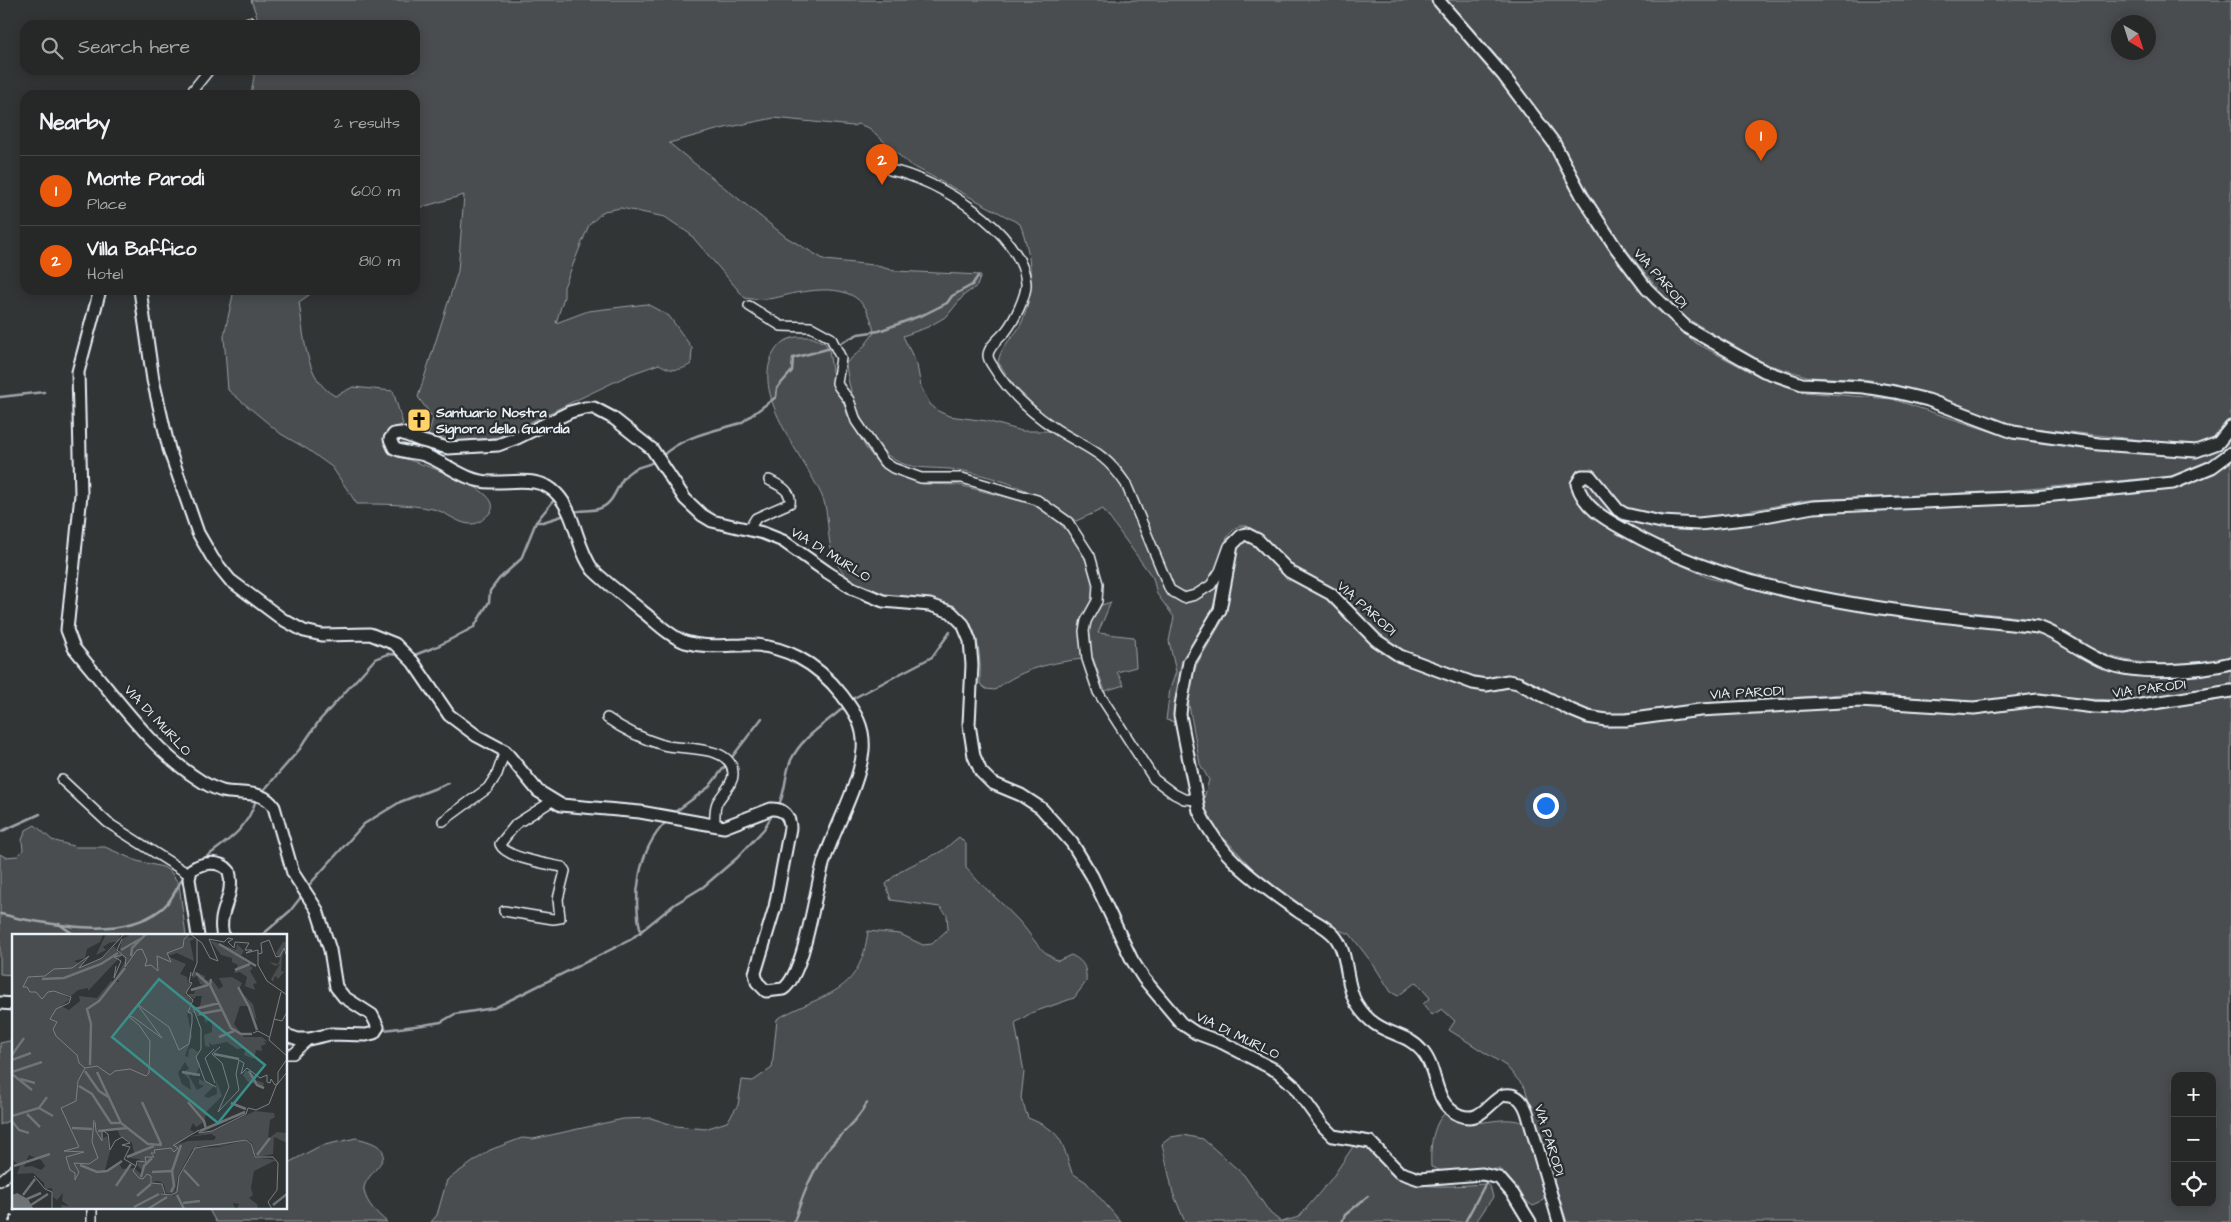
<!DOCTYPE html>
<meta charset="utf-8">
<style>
body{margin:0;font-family:"Architects Daughter",sans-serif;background:#2e3030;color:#f1f3f6}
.controls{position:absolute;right:15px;bottom:15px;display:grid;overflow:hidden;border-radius:10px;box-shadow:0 2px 12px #0003}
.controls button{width:45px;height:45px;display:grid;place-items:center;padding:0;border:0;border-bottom:1px solid #424445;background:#262828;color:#f1f3f6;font:25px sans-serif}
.compass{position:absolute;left:2111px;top:15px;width:45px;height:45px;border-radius:50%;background:#262828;box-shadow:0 2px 12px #0003;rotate:141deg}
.you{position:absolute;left:1545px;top:805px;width:18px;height:18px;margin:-12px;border:4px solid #fff;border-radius:50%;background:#1a73e8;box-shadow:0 0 0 8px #1a73e833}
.badge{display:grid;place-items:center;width:32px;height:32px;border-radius:50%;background:#ea580c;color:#fff;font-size:16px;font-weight:700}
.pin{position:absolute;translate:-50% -41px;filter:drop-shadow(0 1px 2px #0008)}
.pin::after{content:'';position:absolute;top:26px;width:18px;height:15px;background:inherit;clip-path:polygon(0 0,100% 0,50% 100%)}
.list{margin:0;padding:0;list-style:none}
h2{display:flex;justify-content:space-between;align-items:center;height:65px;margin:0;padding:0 20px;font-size:21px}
h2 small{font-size:16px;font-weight:400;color:#a4a6a8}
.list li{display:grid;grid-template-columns:32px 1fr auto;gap:15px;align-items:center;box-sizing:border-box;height:70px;padding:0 20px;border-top:1px solid #424445}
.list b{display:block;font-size:19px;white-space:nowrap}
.list p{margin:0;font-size:16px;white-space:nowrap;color:#a4a6a8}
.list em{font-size:16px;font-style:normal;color:#a4a6a8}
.icon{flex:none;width:28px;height:28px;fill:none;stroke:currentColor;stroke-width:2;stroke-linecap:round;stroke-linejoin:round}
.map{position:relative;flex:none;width:2231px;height:1222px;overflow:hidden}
.search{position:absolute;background:#262828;box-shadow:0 2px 12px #0003;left:20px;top:20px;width:400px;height:55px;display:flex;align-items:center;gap:12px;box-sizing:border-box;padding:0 18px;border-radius:15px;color:#a4a6a8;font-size:19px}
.panel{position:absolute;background:#262828;box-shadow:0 2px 12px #0003;left:20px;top:90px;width:400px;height:205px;border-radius:15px}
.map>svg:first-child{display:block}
.green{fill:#494d4f;stroke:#989fa4;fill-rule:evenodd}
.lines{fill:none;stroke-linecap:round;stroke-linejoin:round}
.stream{stroke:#9fa5aa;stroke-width:2.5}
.minor-casing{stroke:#e8f1f8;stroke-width:12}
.tertiary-casing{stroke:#e8f1f8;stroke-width:15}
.minor{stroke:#2a2d2e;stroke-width:9}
.tertiary{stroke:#2a2d2e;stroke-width:11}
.rail{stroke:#e8f1f8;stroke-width:2.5;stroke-dasharray:8 4;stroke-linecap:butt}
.labels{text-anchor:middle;stroke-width:4.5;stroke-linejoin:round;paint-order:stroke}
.street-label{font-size:14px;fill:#e8f1f8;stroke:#2a2d2e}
.poi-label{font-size:14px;font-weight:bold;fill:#e8f1f8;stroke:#2a2d2e;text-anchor:start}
.inset-river{fill:none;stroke:#6e7376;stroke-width:2.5}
.inset-road{fill:none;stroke:#7b8084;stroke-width:1}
.view{fill:#3a8f8a;fill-opacity:0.15;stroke:#3a8f8a;stroke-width:2.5}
.inset-edge{fill:none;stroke:#e8f1f8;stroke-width:2.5}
</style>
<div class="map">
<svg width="2231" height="1222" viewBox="0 0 2231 1222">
<rect width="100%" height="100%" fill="#323536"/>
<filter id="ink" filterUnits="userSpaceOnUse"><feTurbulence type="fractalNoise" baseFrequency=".02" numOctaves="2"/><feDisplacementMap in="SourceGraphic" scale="10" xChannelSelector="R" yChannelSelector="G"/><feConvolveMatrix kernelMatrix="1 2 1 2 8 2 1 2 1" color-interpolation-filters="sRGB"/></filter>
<g filter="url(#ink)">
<g class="green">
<path d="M251,0H1431L1447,16L1500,80L1549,147L1595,230L1628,276L1655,308L1696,343L1760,377L1803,392L1892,399L2014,439L2099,450L2189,457L2206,455L2220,449L2231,435V445C2216,462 2194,471 2172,476L2006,491L1808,500L1697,520L1627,509C1611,501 1602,466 1580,471L1573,478L1572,483L1599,521L1638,544L1709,578L1789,598L2039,634C2062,644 2081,660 2104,669C2143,683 2191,671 2231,668V687L2120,700L2085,699L2041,693L1974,702L1857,693L1702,704L1634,713L1604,714L1575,706L1525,678L1503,675L1484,679L1438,665L1397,648L1369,626L1333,588L1284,563L1256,531L1247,526H1239C1213,541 1222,582 1213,607C1208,621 1197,633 1191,647C1181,671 1176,696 1177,722L1166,720L1170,689L1176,672L1169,641L1174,617L1157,594L1153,578L1103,509L1076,521C1052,503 1028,489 999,480C986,476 971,472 958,470C940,467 918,470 901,463C868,450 848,395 846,363L862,349L874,333C868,291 840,286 802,292C790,293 777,299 765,299C758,300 752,299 745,298L690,234L665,217L621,208L604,211L589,225L564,287V297L556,323L588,311L647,304L669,316L692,348L691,364C679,372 671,371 659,364L631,374L499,437L463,441L428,436L433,418L418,397L458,271L464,195L415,209V95H251L255,70H415V25H260ZM774,118L853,126L858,124L869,128L909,164L1020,224C1032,255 1035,292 1022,322C1015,338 1002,342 998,362L1015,387L1052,422L1051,431H1022L987,421L949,416L938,411L930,404L921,387L917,365L903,336L928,327L947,316L964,295L977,286L981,275L895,271L874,265L825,260L786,237L669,143L720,129Z"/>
<path d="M1447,0H2231V420C2211,436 2219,443 2188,445L2014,426L1931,394L1870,380L1810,377L1766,364L1688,319L1667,301L1619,240L1587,190L1560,142L1507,68ZM2118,22H2148V52H2118Z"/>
<path d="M234,290H316L299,302C304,333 304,379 335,396L353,387L393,391L403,424L392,431L386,438L389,453C402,459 516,489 488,515C483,519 479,524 472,524C459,525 445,511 433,509C408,504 382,504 357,504L332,467L307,449L281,434L228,390L224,336Z"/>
<path d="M796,337H811L825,343L829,350L835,391L844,403L847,414L866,448L881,467L922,484L959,485L1032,504L1051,515L1069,533L1079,547L1086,561L1099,606L1111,602L1098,633L1134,637L1136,667L1117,672L1124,685L1105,691L1093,658C1059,661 1022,667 995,690L986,689L980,684C985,555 897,629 843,572C823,551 832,519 822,496C805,458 751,397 773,354C779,343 784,340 796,337Z"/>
<path d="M2231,460V658C2186,665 2136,669 2094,650C2074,641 2059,624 2037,620C1990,612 1941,611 1894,604C1811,591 1726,576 1651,538C1622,523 1600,514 1582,487L1585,480H1588L1620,516L1687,529H1711L1813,513L2068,501L2141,493L2174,488L2203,477Z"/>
<path d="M1248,541L1285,575L1328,598L1398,661L1464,686L1485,691L1506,687L1524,691L1594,724L1608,727L1636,725L1706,716L1862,707L1974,713L2041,706L2124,714L2231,698V1222H1567L1525,1088L1506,1066L1449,1030L1455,1021L1442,1009L1432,1015L1423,1004L1430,998L1416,982L1398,996L1391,992L1375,967L1350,934L1330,927L1255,871L1227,841L1214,831L1207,816L1204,798L1209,780L1200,764L1188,700L1191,680L1197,664L1223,620L1238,548L1242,543ZM2175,1076H2212V1203H2175Z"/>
<path d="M35,825L52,840L76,847H105L137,861L163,867L170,871L179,884L186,936H14V975L0,974V854L5,857L18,856L23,850L22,840L26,830Z"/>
<path d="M959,837L966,844V868C982,887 1001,901 1018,920C1034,937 1035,948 1058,961L1071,955C1084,961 1087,968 1086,982L1074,998L1031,1013L1015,1023L1024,1072L1021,1098L1028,1118C1063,1132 1061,1140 1072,1173L1086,1182L1121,1222H431L437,1215L447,1180L490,1150L522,1138L533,1139L623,1119L651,1118L676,1126L705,1129L727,1122L738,1105L742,1080L753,1081L772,1068L777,1019C826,991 860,996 868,931L900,934L923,945L932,944L948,929L947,915L940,907L891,900L886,884C901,867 920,862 940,852C946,849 952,842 959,837Z"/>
<path d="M14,1040V1118L0,1125V1043Z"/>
<path d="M1445,1113C1466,1135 1499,1112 1524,1123L1545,1196L1540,1203L1533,1206C1518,1197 1513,1179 1499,1169L1445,1172L1431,1167C1430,1149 1432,1125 1445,1113Z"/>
<path d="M1183,1135L1203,1139L1244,1175L1270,1213L1281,1222L1299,1217L1332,1178L1354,1145L1360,1144C1375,1148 1381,1163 1391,1173C1411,1192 1460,1185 1486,1184L1490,1186L1493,1197L1476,1222H1185L1173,1193L1162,1144L1171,1137Z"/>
<path d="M356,1138C414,1151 362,1172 364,1190C366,1204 378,1214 387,1222H216L208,1208H286V1164L320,1146Z"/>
</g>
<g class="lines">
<g class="stream">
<path d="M0,397L44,392"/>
<path d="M662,456C683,436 714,431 741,423L776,397L777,388L792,371L793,358L831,348L858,334L879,331L925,314L947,303L952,296L972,285L978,276"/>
<path d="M573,512C581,510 590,511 598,509C617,504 616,480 631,471C638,466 647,466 653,462"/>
<path d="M536,522H543L562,516"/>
<path d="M412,656L438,646L474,627L489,602L490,591L499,579L521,559L536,522L554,500"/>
<path d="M852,699L932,657L950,632"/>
<path d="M264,790L299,750L319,721L375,659L388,654L400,655"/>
<path d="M780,802C786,789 785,773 791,760C802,737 824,725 843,708"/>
<path d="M675,812L709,787L762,718"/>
<path d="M0,832L40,814"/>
<path d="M206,857C229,840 247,829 256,800"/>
<path d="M309,885L364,824L400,802L449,783"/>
<path d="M0,914C8,915 15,918 22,919C64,926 123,938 160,910C170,903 176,890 182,879"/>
<path d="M59,924L76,936"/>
<path d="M641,933C632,897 638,851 665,823"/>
<path d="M261,936L290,911L301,897"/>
<path d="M384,1030L423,1025L441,1022L455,1014L494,1008L630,940L675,904L703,887L737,858L764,829L772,815"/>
<path d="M794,1222C803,1193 816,1160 837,1139C849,1127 859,1118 867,1103"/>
<path d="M1342,1222L1345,1215L1368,1196"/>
<path d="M1465,1222L1488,1179"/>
</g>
<g class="minor-casing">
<g id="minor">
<path d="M243,25L249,22L254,25"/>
<path d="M193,95V90L209,70"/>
<path d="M887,166L890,170C937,179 1022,231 1026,283C1027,295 1014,321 1006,331C1000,338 989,346 988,355C988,359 990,362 992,365C1008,392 1030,412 1056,429C1087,449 1103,450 1126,484L1170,590L1184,598L1195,595L1211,585L1220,571L1229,546"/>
<path d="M749,306L781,326L811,327L831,338L841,358L837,383L839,387L849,400L856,421L884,462L893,468L921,478H962L1037,500L1068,522L1090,556L1098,584L1097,601L1086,621L1084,631L1087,659L1098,692L1154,779L1174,794L1184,799L1198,800"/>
<path d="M755,532L751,526L756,518L790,503C792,490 778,485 769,480"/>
<path d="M607,718C624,730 643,739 663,745C680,750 732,744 733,773C734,784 722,793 717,803C714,809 715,819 715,826"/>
<path d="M62,780L108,823L190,875"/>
<path d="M443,821L488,788L497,774L505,751"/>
<path d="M504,911L553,919L560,918L558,899L565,871L562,867C548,864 505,858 500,844L516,824L552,801"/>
<path d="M286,1054H293L309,1039"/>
<path d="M0,1181L14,1169"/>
<path d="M92,1208V1222"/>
</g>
</g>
<g class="tertiary-casing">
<g id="tertiary">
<path d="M1438,0L1503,75L1554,143L1582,196L1616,248L1647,289L1686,327L1764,371L1802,384L1864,387L1895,392L1928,400L2013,432L2099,444L2196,451L2218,443L2231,427"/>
<path d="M100,290L78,372L81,495L67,630L74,648L87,664C120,703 155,752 198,779C205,784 213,788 222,791C239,795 263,789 274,807L293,873L317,910L330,950L336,987L344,997L372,1015L378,1027L374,1033L366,1035L331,1034L309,1039H298L286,1035"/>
<path d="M140,290L153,380L169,449L198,533L213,559L230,580L282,619L304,631L322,635L370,634L395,644L413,662L449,715L477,736L505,751L538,791L561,805L640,812L724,827L771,809C783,808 790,816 790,828L775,907L755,973L757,982L766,991L783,989C805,974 815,889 824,861C835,827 860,784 863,750C865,727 855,712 842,695C817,663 783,643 742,645C722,645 704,648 685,642C669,636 655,621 642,611C626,597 608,585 593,570C576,547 576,514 557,494C540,475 512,483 491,482C465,482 447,463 424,455C414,452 403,453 394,448L390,439L394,434L401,433L422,441L448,448L498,445L517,438L570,412L585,408H594L613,418L652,449L685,499L702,515L712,521L763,533L783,541L827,572L854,589L883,601L930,605L951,612L963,624L970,641L972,665L969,724L974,756L981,772L992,783L1021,795L1041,808L1072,843L1092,876L1132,960L1144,979L1181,1023L1196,1033L1223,1043L1277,1071L1294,1086L1322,1125L1333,1136L1370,1142L1399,1172L1419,1179L1482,1174L1499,1178L1513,1194L1530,1222"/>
<path d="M2231,453L2212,467L2173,483L2034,497L1813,507L1754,518L1699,524L1661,522L1625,514L1618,510L1590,476H1582L1577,484C1584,508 1605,519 1625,530C1744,599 1903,612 2038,627C2064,636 2084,655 2109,664C2138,675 2201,671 2231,663"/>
<path d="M198,936L189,879L191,870C202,862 220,860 229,871C236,898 216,911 223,936"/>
<path d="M0,1003L14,1004"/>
<path d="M1559,1222L1527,1112C1523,1101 1517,1093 1504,1095C1488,1102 1481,1124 1459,1115C1432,1103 1439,1070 1422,1051C1404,1029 1377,1038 1356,1003C1345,984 1349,956 1336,938C1328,927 1310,919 1299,912C1258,883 1221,859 1199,811L1180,715L1181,705L1189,662L1220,610L1232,545L1242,535L1246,534L1258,540L1290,572L1331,594L1376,640L1400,656L1473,683L1486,685L1508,681L1518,683L1571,710L1588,717L1606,720H1626L1700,710L1859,701L1974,708L2038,700L2094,707L2122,708L2231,691"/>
</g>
</g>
<use href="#minor" class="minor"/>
<use href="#tertiary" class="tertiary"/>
<path class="rail" d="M9,1222L15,1208"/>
</g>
</g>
<defs>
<g id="church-square" transform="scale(1.25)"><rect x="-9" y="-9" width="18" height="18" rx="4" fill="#ffd166" stroke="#2a2d2e"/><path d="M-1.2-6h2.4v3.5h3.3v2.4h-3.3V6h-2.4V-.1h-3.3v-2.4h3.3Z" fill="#111"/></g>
</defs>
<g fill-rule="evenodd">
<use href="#church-square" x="419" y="420"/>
</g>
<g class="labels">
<g class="street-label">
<text transform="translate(1661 278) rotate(49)" y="5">VIA PARODI</text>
<text transform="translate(831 554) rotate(32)" y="5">VIA DI MURLO</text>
<text transform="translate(1367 608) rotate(42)" y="5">VIA PARODI</text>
<text transform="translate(2149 688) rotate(-7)" y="5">VIA PARODI</text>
<text transform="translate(1747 692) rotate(-3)" y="5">VIA PARODI</text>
<text transform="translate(158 720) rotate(47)" y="5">VIA DI MURLO</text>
<text transform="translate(1238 1035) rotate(26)" y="5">VIA DI MURLO</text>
<text transform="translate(1550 1140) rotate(73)" y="5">VIA PARODI</text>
</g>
<g class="poi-label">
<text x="436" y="417">Santuario Nostra<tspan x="436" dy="16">Signora della Guardia</tspan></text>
</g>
</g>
<g transform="translate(12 934)">
<rect width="275" height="275" fill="#323536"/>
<path d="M0,0H91L88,8L75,15L73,24L62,27L66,29L64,32L72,27L67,34L91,24L102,12L107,19L110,5L120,0H178L174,3L184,4L178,7L182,27L165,19L155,22L174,30L168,40L175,43L176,49H179L173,61H178L180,66L177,74L180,73L183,79H175L180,103L173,122L176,123L177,115L180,114L186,118L184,123L188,130L184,142H180L181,138L177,142L185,156L192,152L187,150V145L202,152L192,162L196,164L205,160L204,146L210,162L195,177L192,188L184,193L181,189L178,196L182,198L165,211L176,207L202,206L204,203L199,200L176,203L201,197L243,177L262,179L263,183L258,186L256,205L265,198L275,199V209L262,203L261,220L246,223L241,220L240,209L234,205L209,212H186L180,216L166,242L162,260L154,259L152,251L149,248L145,247L140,248V242L139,248L150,250L152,258L149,260L162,262L167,243L183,214L207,213L234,206L238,210L242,223L264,226L242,237L239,254L241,261L237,264L245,270L246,275H225L227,270L221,269L223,275H50L49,271L57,272L50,267L51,259L45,266L41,263L40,254L33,255L32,249L21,239L5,240L8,232L1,226L0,229ZM110,21L114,25L105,42L107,48L99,47L85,64L67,62L68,67L57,76L49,72L59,65L44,57L59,62L66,56L76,54V57ZM173,128L177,135L170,138L177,145L179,156L170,150L166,139ZM90,195H105L108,202L120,209L122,219L118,224L128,225L125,231L131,237L130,241L122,234L110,235L107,229L96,237L93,236L98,217L95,202L91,204ZM17,221L29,226L33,232L29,236L20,232L12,233ZM94,0H108L107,7L97,9L91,13L94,16L84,21ZM198,6L224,16L225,10L232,17L228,23L241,34L238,37L245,49L241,50L243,56L233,52L235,43L228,38L222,39L226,31L220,28V24L209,21ZM271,8H275V18L273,15L270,23L269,37L275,38H272L266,45L263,42L261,48L259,45L268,30L263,32L257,28L266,30L268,25L264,19ZM182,37L193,42V46L201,47L207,55L211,52L207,44L220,43L230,49L227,56L241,70L245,87L235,72H228L222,90L232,103H250L256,108L252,107L254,110L249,112L250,117L244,116L242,125L232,121L234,114L225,115L215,108L200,111L197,108L198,113L193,112L192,101L200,98V88L197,83L194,90L192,82H185L181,75L188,72L190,62H184L182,65L176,60H182L184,53L194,52L188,50L185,42L180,44ZM234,136L244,143L243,146L252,149L251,152L236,148L231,141Z" fill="#494d4f" fill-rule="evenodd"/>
<path d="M5,259L16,265L21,274L0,275V261Z" fill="#6e7376"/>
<path class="inset-river" d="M207,10L244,32M109,16L128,5M119,22L120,14L134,0M223,36L238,30M184,39L197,51M30,45L52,44L89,30L106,19M199,45L198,51L219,94L229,100H240M226,53L237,73L245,96M179,56L196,51M183,75L207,69M187,80L209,76M207,103L222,97M202,120L227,125M0,121L12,104M0,126L19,119M78,131L79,90L75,75L87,67L113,34M73,137L87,157L98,164M237,137L245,151L252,154M0,138L30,128M85,138L109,189L136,210L150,211M170,138L188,141M0,140L20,156M8,145L23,149M67,152L80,160L99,189H108M130,168L149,210M176,168L192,187L194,195M219,169L234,175M27,174L41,182M15,180L28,193M0,182L27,174L35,163M0,187L7,196L17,199M60,194L80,195M86,197L115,194M188,197L233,178M245,221L258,204M115,223L142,212M68,231L85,238L95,237L110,227M2,232L38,220M172,236L187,252M140,238L159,237M129,243L132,232L140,224M104,252L119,230M159,258L162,252L160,237L169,211M11,261L23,245M165,261L172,275M125,262L139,250M15,265L29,259M171,269L188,267M19,271L36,260M261,271L275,260M122,273L147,260M136,275L155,263"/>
<path class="inset-road" d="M178,0L190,9L198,24L206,27L197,5L212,8L216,4L221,5L216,8L222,14L223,8L237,9L233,16H240L234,19L246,16V31L255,47L275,61M110,5L105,16L114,24L113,33L125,16L130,15L135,26L133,32L139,31L146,37L145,22L159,28L155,19L171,13L172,5L178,0M246,20L250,19L249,9L257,6L264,23L268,22L272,14L275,23M104,32L102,44L109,27L102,23L110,21M180,42L185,29V5M269,58L257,106L275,122M180,71L189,95V115L184,123L193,147L204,153M262,85L270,87L275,78M241,99L246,97L257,103M208,113L200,120L210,129L217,153L206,178L227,156L224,140L227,126L232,129L229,140L235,134L248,144L255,141V148L258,149L259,145L263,151L266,149M202,115L193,124L203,149M73,134L67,129L65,121L44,102L41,95L45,88L38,85L44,75L57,69L59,63L42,57L36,58L30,65L24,58H18L15,53H11L16,43L33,42L42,35L60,34L77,22L67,34L90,24L112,0M266,149V138L275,125M82,186L80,208L86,224L77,230L62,229L67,238L63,246V239L58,236L54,223L72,218L52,217L67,213L49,174L64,167L66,147L73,134L85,132L98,141L103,137L118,135L134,142L137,139L138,107L127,91L116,82L121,83L150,104L125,70L157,93L167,116L177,110L180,88V80L176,78L181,66L174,59L180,49L177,48L179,38M83,188L84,197L90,207V197M90,196L96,200L98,216L103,207L110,203L118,209L110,211L118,213M187,196V199L200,197L234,180L236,174L244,176L257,170L264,152L275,138M162,211L187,196M118,213L112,225L124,232L125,227L134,228L133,223H142L139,219H143L142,216L159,214L162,218L166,214L161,211M124,232L121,237L127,244L131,245L135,240L139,242V249L150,250L153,260M22,242L33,255L40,258V275M149,260L160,261L165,258L167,242L183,214L234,206L239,210L243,223H261L266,229L265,256L256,268L260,275"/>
<path class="view" d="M147,45L253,131L206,189L100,103Z"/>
<rect width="275" height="275" class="inset-edge"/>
</g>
</svg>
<div class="controls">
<button>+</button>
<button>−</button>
<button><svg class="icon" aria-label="locate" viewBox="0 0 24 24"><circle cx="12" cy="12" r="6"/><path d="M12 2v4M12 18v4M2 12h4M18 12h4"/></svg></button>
</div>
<svg class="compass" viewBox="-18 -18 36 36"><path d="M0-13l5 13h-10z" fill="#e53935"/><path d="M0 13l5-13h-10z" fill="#a4a6a8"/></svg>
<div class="you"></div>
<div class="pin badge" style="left:1761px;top:161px">1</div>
<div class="pin badge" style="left:882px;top:185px">2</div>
<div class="search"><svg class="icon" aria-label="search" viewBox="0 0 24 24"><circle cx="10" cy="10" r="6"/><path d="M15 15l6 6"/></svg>Search here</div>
<section class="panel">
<h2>Nearby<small>2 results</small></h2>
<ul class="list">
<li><span class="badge">1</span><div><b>Monte Parodi</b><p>Place</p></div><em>600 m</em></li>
<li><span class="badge">2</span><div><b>Villa Baffico</b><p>Hotel</p></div><em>810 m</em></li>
</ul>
</section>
</div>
